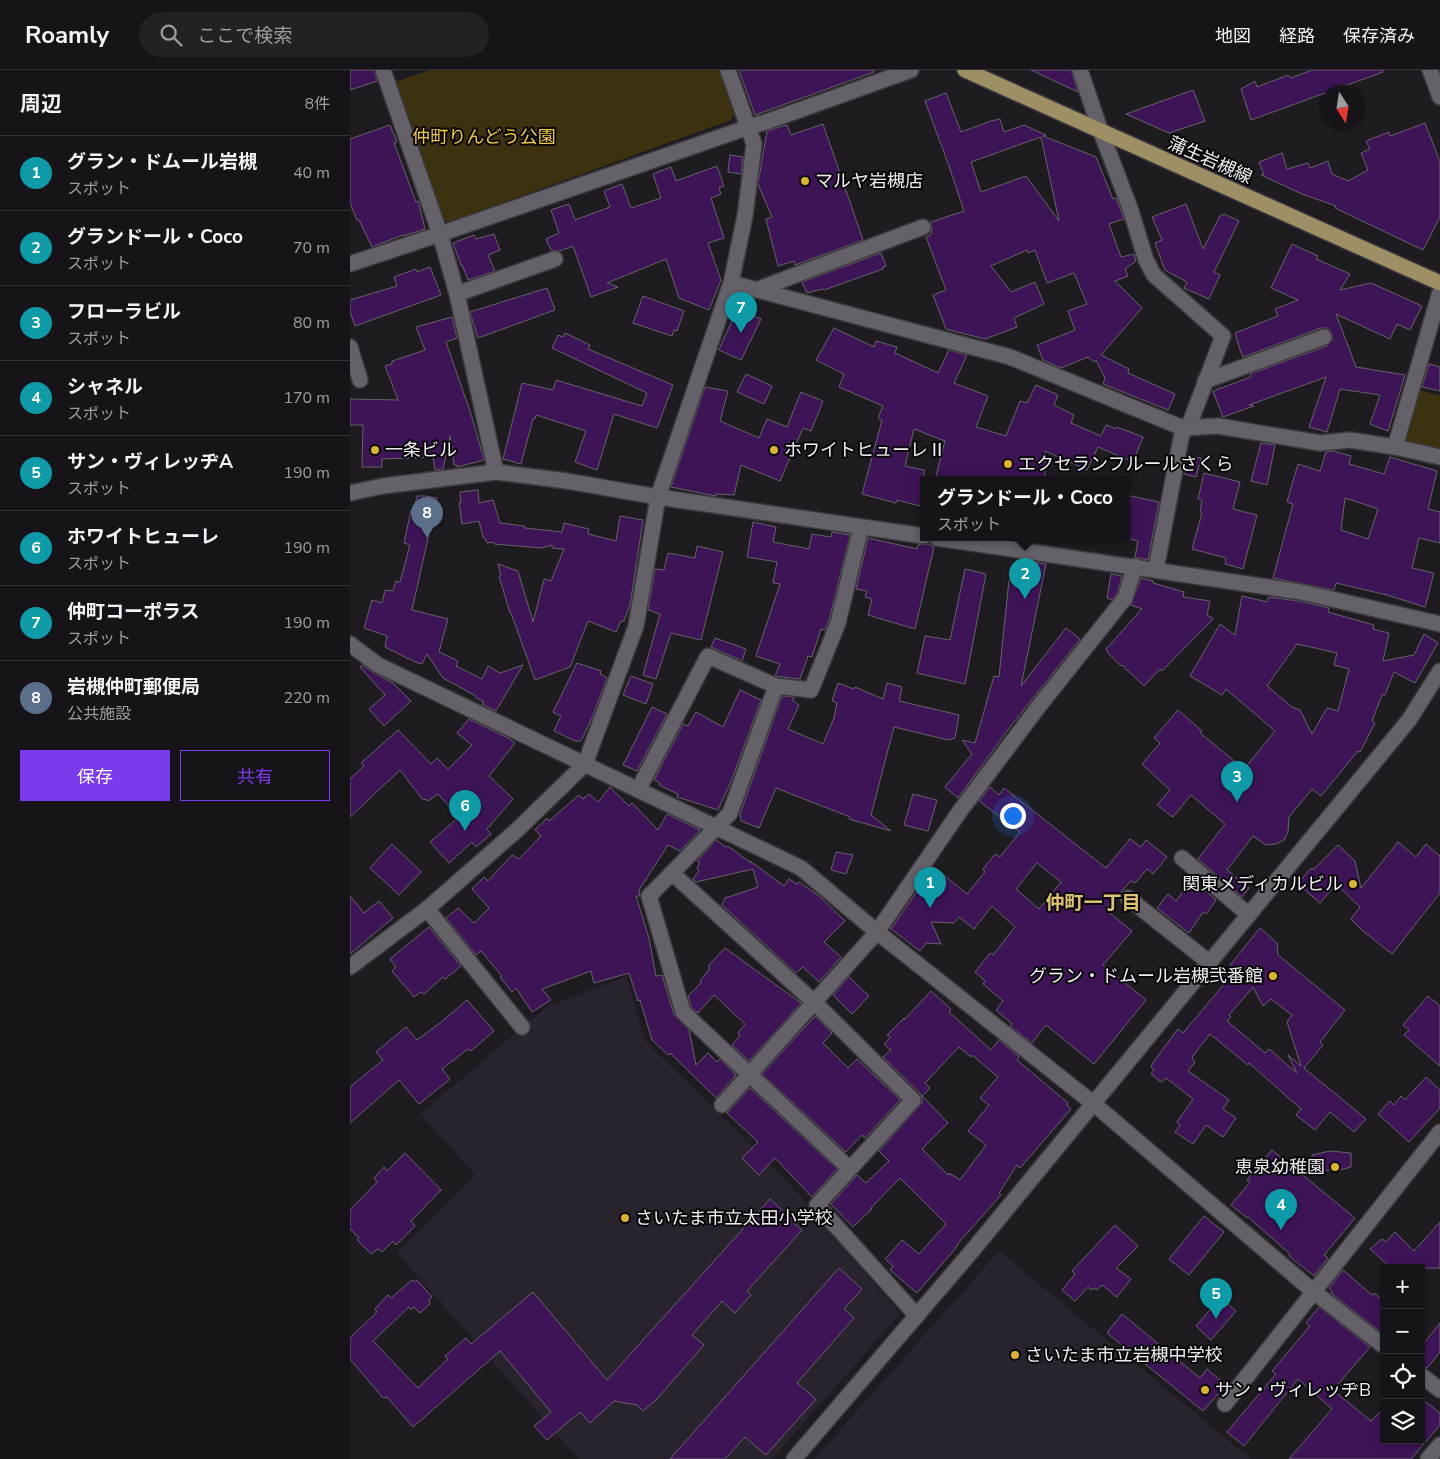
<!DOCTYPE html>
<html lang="ja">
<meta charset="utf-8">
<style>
body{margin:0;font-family:"Nunito Sans","Noto Sans JP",sans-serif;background:#232126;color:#f1f3f6}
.controls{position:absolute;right:15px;bottom:15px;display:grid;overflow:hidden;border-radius:0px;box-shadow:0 1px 4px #0004}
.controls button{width:45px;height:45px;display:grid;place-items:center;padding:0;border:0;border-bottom:1px solid #353338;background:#161419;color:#f1f3f6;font:25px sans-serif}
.compass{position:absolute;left:970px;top:15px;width:45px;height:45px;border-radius:50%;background:#161419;box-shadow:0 1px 4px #0004;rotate:168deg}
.you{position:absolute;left:662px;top:745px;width:18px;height:18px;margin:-12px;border:4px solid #fff;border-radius:50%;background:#1a73e8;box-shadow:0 0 0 8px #1a73e833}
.badge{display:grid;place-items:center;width:32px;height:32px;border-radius:50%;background:#7c3aed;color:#fff;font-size:16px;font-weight:700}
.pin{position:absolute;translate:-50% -41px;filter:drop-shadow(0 1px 2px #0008)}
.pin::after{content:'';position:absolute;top:26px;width:18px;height:15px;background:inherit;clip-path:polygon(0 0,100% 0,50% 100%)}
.popup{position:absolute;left:570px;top:406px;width:210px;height:65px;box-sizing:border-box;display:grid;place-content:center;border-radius:0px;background:#161419;filter:drop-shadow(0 1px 4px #0005);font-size:16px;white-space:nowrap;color:#9e9ea2}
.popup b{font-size:19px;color:#f1f3f6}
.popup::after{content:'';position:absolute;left:50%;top:100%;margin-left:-10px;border:10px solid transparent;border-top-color:#161419}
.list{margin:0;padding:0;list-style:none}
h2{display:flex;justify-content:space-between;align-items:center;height:65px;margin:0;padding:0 20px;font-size:21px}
h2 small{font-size:16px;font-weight:400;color:#9e9ea2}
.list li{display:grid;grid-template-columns:32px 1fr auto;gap:15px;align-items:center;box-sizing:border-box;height:75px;padding:0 20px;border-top:1px solid #353338}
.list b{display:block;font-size:19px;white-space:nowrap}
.list p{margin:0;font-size:16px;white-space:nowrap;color:#9e9ea2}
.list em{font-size:16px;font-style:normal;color:#9e9ea2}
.actions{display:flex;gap:10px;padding:15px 20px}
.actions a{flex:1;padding:11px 0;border:1px solid #7c3aed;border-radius:0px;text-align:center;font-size:18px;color:#7c3aed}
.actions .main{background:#7c3aed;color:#fff}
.icon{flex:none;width:28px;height:28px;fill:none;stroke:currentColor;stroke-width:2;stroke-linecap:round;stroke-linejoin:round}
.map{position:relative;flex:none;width:1090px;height:1389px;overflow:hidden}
header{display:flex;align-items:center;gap:30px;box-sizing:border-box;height:70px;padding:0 25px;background:#161419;border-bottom:1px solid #353338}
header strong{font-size:24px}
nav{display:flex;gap:28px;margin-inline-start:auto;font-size:18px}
.search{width:350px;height:45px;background:#232126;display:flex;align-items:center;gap:12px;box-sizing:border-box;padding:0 18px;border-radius:28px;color:#9e9ea2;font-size:19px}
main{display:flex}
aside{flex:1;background:#161419}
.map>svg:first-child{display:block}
.built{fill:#29232e}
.green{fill:#3d320f}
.building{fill:#3d1456;stroke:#67636b;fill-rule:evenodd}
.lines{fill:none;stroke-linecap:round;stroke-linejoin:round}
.minor-casing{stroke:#3b393d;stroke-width:18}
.major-casing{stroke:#3b393d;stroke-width:18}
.minor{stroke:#656169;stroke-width:15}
.major{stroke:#9f8f66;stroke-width:15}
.poi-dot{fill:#dab333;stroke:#080709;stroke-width:2}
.labels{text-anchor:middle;stroke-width:4;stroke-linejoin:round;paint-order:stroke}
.park-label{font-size:18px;fill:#efc74a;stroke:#080709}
.street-label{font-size:18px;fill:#eeecf0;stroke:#080709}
.poi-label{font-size:18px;fill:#eeecf0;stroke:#080709;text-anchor:start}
.neighbourhood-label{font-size:19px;font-weight:bold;fill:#dec377;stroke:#080709}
</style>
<header>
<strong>Roamly</strong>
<div class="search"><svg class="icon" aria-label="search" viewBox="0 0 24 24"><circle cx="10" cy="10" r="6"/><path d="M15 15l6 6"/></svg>ここで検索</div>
<nav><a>地図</a><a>経路</a><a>保存済み</a></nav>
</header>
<main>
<aside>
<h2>周辺<small>8件</small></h2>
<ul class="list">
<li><span class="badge" style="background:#0f9aa8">1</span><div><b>グラン・ドムール岩槻</b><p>スポット</p></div><em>40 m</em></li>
<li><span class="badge" style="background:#0f9aa8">2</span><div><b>グランドール・Coco</b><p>スポット</p></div><em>70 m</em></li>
<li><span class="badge" style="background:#0f9aa8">3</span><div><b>フローラビル</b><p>スポット</p></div><em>80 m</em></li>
<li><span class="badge" style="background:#0f9aa8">4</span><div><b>シャネル</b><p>スポット</p></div><em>170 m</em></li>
<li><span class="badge" style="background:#0f9aa8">5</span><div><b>サン・ヴィレッヂA</b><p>スポット</p></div><em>190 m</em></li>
<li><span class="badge" style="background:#0f9aa8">6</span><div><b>ホワイトヒューレ</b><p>スポット</p></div><em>190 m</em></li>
<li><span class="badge" style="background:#0f9aa8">7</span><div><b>仲町コーポラス</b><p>スポット</p></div><em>190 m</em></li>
<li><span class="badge" style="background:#5c6f8a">8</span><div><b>岩槻仲町郵便局</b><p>公共施設</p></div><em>220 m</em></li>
</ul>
<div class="actions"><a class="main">保存</a><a>共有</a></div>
</aside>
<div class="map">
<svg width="1090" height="1389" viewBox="0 0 1090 1389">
<rect width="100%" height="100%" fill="#1e1b21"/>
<g class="built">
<path d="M277,906L295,971L439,1113L550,1244L422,1389H229L47,1183L125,1105L70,1044L198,936Z"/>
<path d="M649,1181L901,1389H464Z"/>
</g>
<g class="green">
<path d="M80,0H370L385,41L381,50L99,152L92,149L42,13Z"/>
<path d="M1066,319L1090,326V382L1058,374L1052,364Z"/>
</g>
<g class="building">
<path d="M0,0H24L27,11L0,20Z"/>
<path d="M389,0H524V2L405,45Z"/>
<path d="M681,0H721L728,22Z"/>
<path d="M962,0H1033V2L901,50L891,19L905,11L907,17L938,5L941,8Z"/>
<path d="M843,20L855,51L819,63L776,44Z"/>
<path d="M596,23L611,62L641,51L650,49L654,62L674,55L696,65L693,66L746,87L763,129L766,128L774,149L759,154L771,187L784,184L786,191L775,199L778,206L765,211L792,238L751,285L779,299L778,303L825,324L818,340L753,314L755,308L746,290L744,292L738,287L711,298L693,290L687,275L725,260L718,241L737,234L724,203L697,213L685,180L678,183L677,180L641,196L661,222L685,212L694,234L664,248L667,257L635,269L596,259L583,225L596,220L576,167L581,165L582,158L581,152L614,141L599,96L575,31ZM691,67L709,151L676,106L631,122L621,92Z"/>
<path d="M1075,53L1090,92V147L1073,180L985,138L986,136L952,124L911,105H914L909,92L932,83L937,99L958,93L960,98L978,91L982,104L998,111L1018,100L1011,83L1020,79L1016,71L1039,62L1040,66Z"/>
<path d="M473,54L513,170L445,195L444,191L428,196L416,149L422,147L408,114L417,61L437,55L441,65Z"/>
<path d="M40,55L47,72L44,73L66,132L68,131L75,159L53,166V165L22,177L9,150H7L0,133V69Z"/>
<path d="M380,85L393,87L391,104L378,102Z"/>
<path d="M367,96L374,116L369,118L371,124L361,128L374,168L358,173L371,210L359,240L329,228L316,189L257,213L268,217L241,227L223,176L210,181L201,180L196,169L209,163L201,140L219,134L225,150L260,137L254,121L272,114L281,138L311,128L303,104L321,97L326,111Z"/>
<path d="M836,134L853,179L870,146L874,144L889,151L864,202L870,205L859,229L834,218L837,212L815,200L805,173L812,170L802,147Z"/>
<path d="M144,164L150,180L138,185L145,201L118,210L112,195H111L103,173L124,165L126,169Z"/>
<path d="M942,174L968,186L966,189L1000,204L990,220L1021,213L1072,236L1060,260L1047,254L1040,269L986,244L1006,297L1055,305L1038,361L1020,354L1030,325L990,319L977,362L959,357L976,307L899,335L904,336L873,347L863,321L901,307L900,304L977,276L983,269L980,260L976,258H971L893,287L890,280L885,263L928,246L925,239L948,230L921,218Z"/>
<path d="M531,183L536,196L533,197V199L474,220L472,219L457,223L452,212Z"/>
<path d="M80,197L91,225L5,256L0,242V230L47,216L44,207L66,199L67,202Z"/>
<path d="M197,218L205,240L128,268L120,242Z"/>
<path d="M293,226L334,241L327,261L324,260L322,266L283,253Z"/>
<path d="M387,239L411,249L391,290L369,280Z"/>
<path d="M102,247L107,268L96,272L121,344L134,390L107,397V395H104L100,366L93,399L85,400L83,387L32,389V397H12L13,355H0V329L48,330L35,296L42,294V291L75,280L66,257Z"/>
<path d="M484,258L524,277L526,271L547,277L545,283L588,303L599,280L617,285L604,313L638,326L626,357L656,366L670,331L677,333L686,315L708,325L704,335L724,345L721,353L751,366L756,355L766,359L767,357L793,367L783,392L748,377L737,400L695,381V410H585L595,371L564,359L555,396L574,400V437L547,430L546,433L512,424L532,350L528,348L533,336L489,317L494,304L466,290Z"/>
<path d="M215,263L240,275L238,279L323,315L307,358L264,344L247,400L225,392L236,361L186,345L185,349H183L171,394L153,389L172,313L203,320L206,310L292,336L297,323L202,278L208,265L213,267Z"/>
<path d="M1079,294L1090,297V321L1072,317Z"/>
<path d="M396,304L422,316L414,334L387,322Z"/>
<path d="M355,317L378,321L370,351L409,368L417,349L437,357L451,322L473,331L461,361L453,358L430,411L391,395L384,425L366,424V426L321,417Z"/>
<path d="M911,373L925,375L917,415L901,411Z"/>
<path d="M983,381L1001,386L999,394L1034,404L1040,387L1087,401L1078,439L1090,442V473L1069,468L1062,498L1084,503L1075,537L1037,525L986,513L984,520L923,508L943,434L937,432L948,394L970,401L976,382ZM995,428L1028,439L1018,469L991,460Z"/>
<path d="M837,385L851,388L846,407L834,404Z"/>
<path d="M854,403L890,412L883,439L907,445L893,499L875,494L876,488L842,479L852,443L850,442L852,431L848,429Z"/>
<path d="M128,420L129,433L143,430L150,453L174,456L175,458L212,462L214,453L239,459L238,464L266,471L270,446L293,450L280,535L274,551H271L266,562L238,551L220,597L185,610L161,543H160L149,506L151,505L148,494L168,501L183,552L194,509L201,511L214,479L202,478V475L192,478L144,474L143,472L137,473L135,468L133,467L129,451L112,454L109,432L111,433L110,422Z"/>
<path d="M776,425L809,432L798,490L785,487L788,471L776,468Z"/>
<path d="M67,426H75L87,428L62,540L98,549L89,582L108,591L106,596L132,609L138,596L150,603L173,595L146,641L132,634L134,632L126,628V626L93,608L77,584L72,594L65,592L35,577L37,566L14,558L22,530L32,533L35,520L43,521L46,511L50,512L60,475L54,473L61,440H64Z"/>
<path d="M403,452L426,457L423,472L459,479L462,464L481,467L482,462L500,465L479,550L475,560L471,559L462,587L458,586L450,609L425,606L430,594L406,586L430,514L423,513L427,492L397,487Z"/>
<path d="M518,468L567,479L568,475L578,474L584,477L565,559L518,545L522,529L515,527L517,521L506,519Z"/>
<path d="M347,476L373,482L351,570L321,563L306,609L293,605L310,544L298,540L305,499L314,500L318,483L345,488Z"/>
<path d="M675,491L696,494L671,616L716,558L730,569L660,657L608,728L595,717L622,684L612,670L625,673L644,606L649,607L659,510L664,511L668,493H675Z"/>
<path d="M615,499L636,504L615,614L567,603L575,566L600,570Z"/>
<path d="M761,504L772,506L767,524L762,530L757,528Z"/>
<path d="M791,508L803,511V513L834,522L833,527L860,531L857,545L863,549L812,601L810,599L794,616L772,595L771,596L758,583L756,579L792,539L781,535Z"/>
<path d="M892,526L917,532L919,527L949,531L979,538L978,542L1024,555L1023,559L1039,563L1033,591L1064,585L1074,564L1088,573L1065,613L1044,602L1035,625H1032L1022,651L1025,653L1010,682L1008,681L971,726L962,719L939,747L938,762L934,770L926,774L916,775L903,766L877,800L899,818L892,827L848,789L875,754L841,725L823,747L807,735L820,720L792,694L810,673L804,668L828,640L852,661L850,663L894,699L925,661L876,619L872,625L840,606L870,554L885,565ZM947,574L987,583L984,595L999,599L988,641L977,638L962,664L950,640L942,637L917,616Z"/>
<path d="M365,568L396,579L392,591L361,577Z"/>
<path d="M227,593L251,601L250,604L257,608L242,648L231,671H225L204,661L211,646L203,642Z"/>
<path d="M12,595L24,603L43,613L61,631L34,656L19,639L35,625L10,597Z"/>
<path d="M281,606L303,614L296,634L273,625Z"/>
<path d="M488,613L504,619L505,617L533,629L537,613L552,617L549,631L609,645L605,668L598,670L544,657L521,745L541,761L499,749L500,747L426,718L409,758L391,751L390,744L432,626L444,627L443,631L449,635L438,659L473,674L484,648L487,633L482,631Z"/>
<path d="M390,620L411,630L382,709L368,740L327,727L328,724L309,715L310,713L304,710L333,654L338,656L346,642L373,657Z"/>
<path d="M302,637L317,644L287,701L273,695Z"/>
<path d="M119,649L158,668L165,673L139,706L163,729L137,759L141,764L126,777L122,772L99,793L80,772L109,747L88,724L78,731L76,729L73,730L50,700L0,747V709L14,696L11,693L48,660L81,694L87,688L98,699L122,675L107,663Z"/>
<path d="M260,717L279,736L282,733L308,760L317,744L350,760L330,781L318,775L289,820L290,826H286L299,868L306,906L312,905L324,945L339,960L346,995L358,983L367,992L370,989L386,1005L366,1028L320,983L318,985L302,970L290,930L288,931L279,903L244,913L241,901L192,919L201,930L182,942L166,918L162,922L150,907L152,906L131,881L126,885L96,848L108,838L124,853L139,838L122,819L134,807L138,811L162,785L169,789L191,766L185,760L197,748L199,751L229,725L233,729L239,724L248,732Z"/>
<path d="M640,717L649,725L654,718L756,798L780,769L791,777L796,770L817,787L803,804L797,799L785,813L781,811L755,839L782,861L753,895L796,930L744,994L696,955L682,973L660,956L662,954L646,940L653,931L633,914L635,911L625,902L640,883L643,885L665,857L642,836L624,859L609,847L604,853L581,852L591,874L576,873L570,881L541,859L584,797L617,824L635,802L633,799L645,784L650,787L670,762L629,731ZM687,793L711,812L689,839L666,819Z"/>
<path d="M563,724L587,730L578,761L554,755Z"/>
<path d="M366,770L376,777L378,776L401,793L400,791L434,816L439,809L447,814L449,812L469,826L495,851L474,872L491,887L469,912L453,897L446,903L372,835L375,828L408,817L403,799L346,812L343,809L349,801L347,798L350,793L347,791Z"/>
<path d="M1048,772L1066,787L1076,774L1090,786V823L1042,884L1013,861L1001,849L1010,837L986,814L970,833L948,814L960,799H964L988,775L1005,791L1011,818Z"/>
<path d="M42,774L71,802L49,825L20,798Z"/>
<path d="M486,782L503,785L496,804L481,800Z"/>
<path d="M842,809L866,830L856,844L853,842L839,863L807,838L818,824L826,831Z"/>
<path d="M0,826L14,843L29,831L43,848L0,884Z"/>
<path d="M79,857L111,896L95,909L93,907L74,924L71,922L64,927L42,901L46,897L40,889Z"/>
<path d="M910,858L927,873L928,885L995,940L970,972L973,975L954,998L1016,1049L1004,1062L980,1042L965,1060L946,1045L951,1039L899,993L898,995L860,964L842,987L845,992L838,1001L879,1030L873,1039L886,1048L873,1067L856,1055L843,1074L825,1062L830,1055L827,1052L843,1029L816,1008L811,1012L801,1004L804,1000L801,997L804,991L828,959L833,963L875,913L869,909ZM903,917L913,936L921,929L942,945L937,952L951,996L938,985L947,1003L919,979L915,983L877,951L881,947L879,945Z"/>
<path d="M375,878L451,933L399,991L382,975L390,966L388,963L395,954L364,925L348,943L341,937L338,926L351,913L350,911L359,900V895Z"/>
<path d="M499,907L519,926L502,944L483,925Z"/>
<path d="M581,921L601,939L599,942L641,980L649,970L669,987L667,990L718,1033L717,1035L721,1039L670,1098L667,1095L649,1123L651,1125L610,1171L605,1179L567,1223L540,1200L543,1196L535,1189L552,1170L569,1184L596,1154L550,1108L521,1138L522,1139L503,1157L481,1134L507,1105L516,1113L539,1091L529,1081L572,1033V1028L570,1023L533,987L541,980L534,974L541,967L537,965L554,948V950ZM609,977L621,987L622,985L648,1007L630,1028L639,1035L618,1061L636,1075L610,1110L599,1103L598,1105L572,1079L598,1053L572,1026L580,1018L575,1013Z"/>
<path d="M1078,926L1090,936V996L1054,965L1059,960L1053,955Z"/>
<path d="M117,930L144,961L121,981L118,979L92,999L100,1009L69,1034L49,1010L0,1053V1017L33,990L26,982L56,957L67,970L90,953Z"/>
<path d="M465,946L482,963L473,973L498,998L507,989L550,1030L515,1068L512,1065L496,1082L412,1004Z"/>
<path d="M1076,1007L1090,1020V1038L1059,1072L1028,1044L1040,1031L1044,1035L1051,1026L1055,1030Z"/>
<path d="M400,1018L487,1099L462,1127L425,1088L409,1105L392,1088L408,1072L377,1043Z"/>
<path d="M922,1080L1005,1148L974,1185L978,1188L964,1206L939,1186L940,1184L898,1147L897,1148L881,1135L900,1112L897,1110Z"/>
<path d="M980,1081L1001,1083V1097L994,1099L965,1101L962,1085Z"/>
<path d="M55,1083L91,1120L61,1151L65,1156L46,1175L43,1171L32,1182L28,1179L21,1184L7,1170L9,1168L0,1159V1140L27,1112L24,1108L34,1097L37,1101Z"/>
<path d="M420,1129L445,1152L444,1153L452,1160L397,1221L401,1225L385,1243L372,1231L342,1265L354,1275L306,1330L293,1341L287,1335L264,1331L240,1353L230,1342L197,1370L184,1356L201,1342L150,1281L63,1357L37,1327L33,1328L0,1289V1268L27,1242L25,1239L38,1225L41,1228L62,1210L64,1212L67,1210L82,1227L79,1230L80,1234L70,1243L64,1237L61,1240L59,1237L23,1271L68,1318L98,1289L95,1286L116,1268L121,1274L183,1222L257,1310Z"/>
<path d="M854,1146L874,1162L839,1205L819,1189Z"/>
<path d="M1090,1152V1198H1041L1020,1179L1032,1169L1036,1172L1045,1162L1064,1181Z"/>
<path d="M765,1155L788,1176L766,1198L781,1209L767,1227L752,1215L747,1220L744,1218L741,1220L738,1217L725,1231L712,1220L725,1204L722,1201Z"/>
<path d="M489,1198L512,1219L494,1239L504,1248L447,1313L466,1329L416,1385L395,1367L375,1389H320Z"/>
<path d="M993,1200L1022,1225L1024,1223L1034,1231V1261L1032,1263L981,1223L982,1221L979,1218Z"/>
<path d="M870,1228L886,1241L861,1270L846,1256Z"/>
<path d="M969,1237L1020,1277L983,1320L1021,1351L1034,1338V1370H1071V1328L1090,1343V1355L1061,1389H939L982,1339L948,1309L894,1376L877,1362L926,1304L922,1301L960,1256L956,1253Z"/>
<path d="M772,1244L850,1308L857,1299L876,1315L853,1341L757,1263Z"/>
<path d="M1090,1253V1282L1077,1298L1071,1296V1277Z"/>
</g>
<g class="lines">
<g class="minor-casing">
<g id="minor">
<path d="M33,0L90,164L107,224L146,402"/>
<path d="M730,0L751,62L780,138L796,190L804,205L873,266L838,358"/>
<path d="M1080,0L1090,27"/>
<path d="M0,194L90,164L399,57L419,51L561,0"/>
<path d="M381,213L660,287L833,358L868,356L970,373L1000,370L1045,377L1090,387"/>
<path d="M406,220L573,157"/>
<path d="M107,224L205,189"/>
<path d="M0,277L10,310"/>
<path d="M855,311L974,267"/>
<path d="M1045,377L1090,222"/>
<path d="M0,423L33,416L146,402L217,411L308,427L574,466"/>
<path d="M587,468L951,522L1090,554"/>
<path d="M806,499L833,358"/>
<path d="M0,574L28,595L451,798L527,862L744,1034L964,1222L1034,1276"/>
<path d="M288,720L358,586L426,616L461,620L488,553L511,457"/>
<path d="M832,788L899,845"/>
<path d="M322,803L380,743L426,616"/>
<path d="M778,828L860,893"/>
<path d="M77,839L172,957"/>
<path d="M0,897L77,839L167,760L235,694L286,556L308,427L381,213L395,146L404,74L378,0"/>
<path d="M372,1035L527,862L610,741L689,636L775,528L785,496"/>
<path d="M500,1099L333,942L299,826L322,803L464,932L563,1030L467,1135L567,1246"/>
<path d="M1071,1305L1090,1320"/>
<path d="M875,1334L1090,1062"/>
<path d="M444,1389L622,1181L1059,650L1090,601"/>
<path d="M1078,1389L1090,1375"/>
</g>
</g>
<g class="major-casing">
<path id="major" d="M615,0L1090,213"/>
</g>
<use href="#minor" class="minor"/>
<use href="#major" class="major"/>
</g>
<g class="poi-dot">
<circle cx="455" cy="111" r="5"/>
<circle cx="25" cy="380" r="5"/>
<circle cx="424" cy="380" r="5"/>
<circle cx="658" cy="394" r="5"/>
<circle cx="1003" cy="814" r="5"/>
<circle cx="923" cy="906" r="5"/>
<circle cx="985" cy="1097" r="5"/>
<circle cx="275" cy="1148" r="5"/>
<circle cx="665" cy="1285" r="5"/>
<circle cx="855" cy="1320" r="5"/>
</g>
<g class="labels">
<g class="park-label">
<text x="134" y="73">仲町りんどう公園</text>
</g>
<g class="street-label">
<text transform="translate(860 90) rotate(24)" y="6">蒲生岩槻線</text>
</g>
<g class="poi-label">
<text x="465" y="117">マルヤ岩槻店</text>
<text x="35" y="386">一条ビル</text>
<text x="434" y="386">ホワイトヒューレⅡ</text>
<text x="668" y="400">エクセランフルールさくら</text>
<text x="993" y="820" text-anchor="end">関東メディカルビル</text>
<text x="913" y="912" text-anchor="end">グラン・ドムール岩槻弐番館</text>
<text x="975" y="1103" text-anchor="end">恵泉幼稚園</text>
<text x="285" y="1154">さいたま市立太田小学校</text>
<text x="675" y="1291">さいたま市立岩槻中学校</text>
<text x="865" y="1326">サン・ヴィレッヂB</text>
</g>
<g class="neighbourhood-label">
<text x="743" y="839">仲町一丁目</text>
</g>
</g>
</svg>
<div class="controls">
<button>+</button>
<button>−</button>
<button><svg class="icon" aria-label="locate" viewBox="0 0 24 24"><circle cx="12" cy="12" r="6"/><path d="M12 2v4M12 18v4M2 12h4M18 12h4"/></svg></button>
<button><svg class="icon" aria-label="layers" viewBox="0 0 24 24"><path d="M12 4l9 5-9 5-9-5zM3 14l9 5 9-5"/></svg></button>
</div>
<svg class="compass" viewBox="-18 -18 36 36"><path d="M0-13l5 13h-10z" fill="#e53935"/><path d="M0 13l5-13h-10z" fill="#9e9ea2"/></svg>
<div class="you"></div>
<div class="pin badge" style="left:580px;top:838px;background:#0f9aa8">1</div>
<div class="pin badge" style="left:675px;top:529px;background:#0f9aa8">2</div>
<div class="popup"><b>グランドール・Coco</b>スポット</div>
<div class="pin badge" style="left:887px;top:732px;background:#0f9aa8">3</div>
<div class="pin badge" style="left:931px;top:1160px;background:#0f9aa8">4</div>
<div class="pin badge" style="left:866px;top:1249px;background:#0f9aa8">5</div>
<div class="pin badge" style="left:115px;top:761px;background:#0f9aa8">6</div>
<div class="pin badge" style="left:391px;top:263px;background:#0f9aa8">7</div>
<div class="pin badge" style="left:77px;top:468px;background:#5c6f8a">8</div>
</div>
</main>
